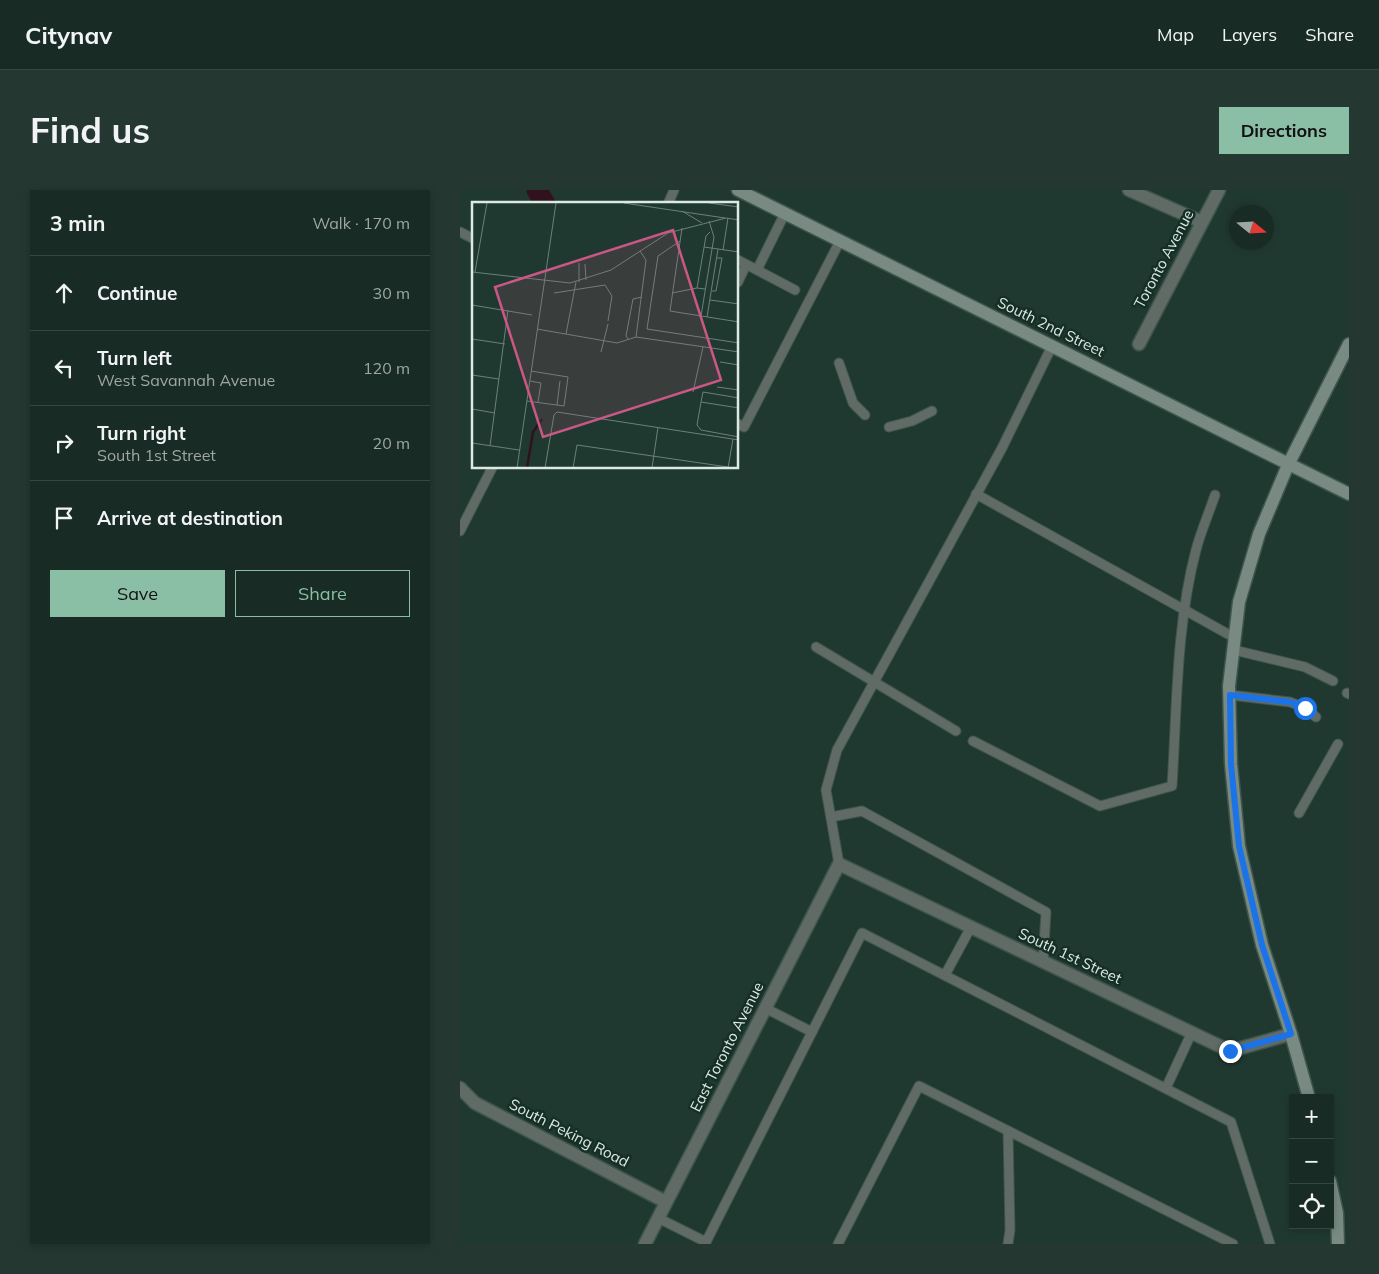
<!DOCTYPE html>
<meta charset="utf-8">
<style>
body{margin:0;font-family:Mulish,sans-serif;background:#253731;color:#f1f3f6}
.controls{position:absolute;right:15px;bottom:15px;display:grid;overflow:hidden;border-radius:0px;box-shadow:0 2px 8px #0003}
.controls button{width:45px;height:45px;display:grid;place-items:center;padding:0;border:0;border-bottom:1px solid #364741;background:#182b24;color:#f1f3f6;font:25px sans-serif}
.compass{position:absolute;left:769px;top:15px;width:45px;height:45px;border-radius:50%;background:#182b24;box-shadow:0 2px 8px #0003;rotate:108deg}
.stop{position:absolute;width:15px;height:15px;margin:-11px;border:4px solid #1a73e8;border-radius:50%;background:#fff}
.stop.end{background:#1a73e8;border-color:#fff;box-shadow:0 1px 5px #0008}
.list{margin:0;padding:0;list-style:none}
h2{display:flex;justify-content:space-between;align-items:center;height:65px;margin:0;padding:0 20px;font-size:21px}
h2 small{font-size:16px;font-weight:400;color:#9fa7a6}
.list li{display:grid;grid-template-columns:32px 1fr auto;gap:15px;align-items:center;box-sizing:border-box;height:75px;padding:0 20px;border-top:1px solid #364741}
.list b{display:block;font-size:19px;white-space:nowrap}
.list p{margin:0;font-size:16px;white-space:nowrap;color:#9fa7a6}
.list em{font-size:16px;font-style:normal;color:#9fa7a6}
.actions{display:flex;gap:10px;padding:15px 20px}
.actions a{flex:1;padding:11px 0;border:1px solid #8abfa5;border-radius:0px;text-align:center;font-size:18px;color:#8abfa5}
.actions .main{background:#8abfa5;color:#111}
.icon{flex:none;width:28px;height:28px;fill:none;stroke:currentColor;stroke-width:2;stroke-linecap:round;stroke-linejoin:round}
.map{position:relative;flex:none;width:889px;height:1054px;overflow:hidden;border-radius:0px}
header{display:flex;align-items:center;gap:30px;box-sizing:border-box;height:70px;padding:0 25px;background:#182b24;border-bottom:1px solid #364741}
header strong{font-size:24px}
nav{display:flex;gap:28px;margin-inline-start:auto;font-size:18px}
.intro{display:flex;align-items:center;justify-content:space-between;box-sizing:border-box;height:120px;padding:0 30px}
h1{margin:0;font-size:35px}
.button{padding:12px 22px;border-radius:0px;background:#8abfa5;color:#111;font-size:18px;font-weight:700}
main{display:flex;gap:30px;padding:0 30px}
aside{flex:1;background:#182b24;border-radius:0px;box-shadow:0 2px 8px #0003}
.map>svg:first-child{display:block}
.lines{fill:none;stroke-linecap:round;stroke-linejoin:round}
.canal{stroke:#32111e;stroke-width:21}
.service-casing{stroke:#3e554d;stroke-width:11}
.minor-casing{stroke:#3e554d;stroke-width:15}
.secondary-casing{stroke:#3e554d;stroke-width:15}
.service{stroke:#606b66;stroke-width:9}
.minor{stroke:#606b66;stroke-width:12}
.secondary{stroke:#788a82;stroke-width:12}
.route{stroke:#1a73e8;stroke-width:6}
.labels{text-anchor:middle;stroke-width:5;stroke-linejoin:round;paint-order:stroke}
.street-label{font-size:15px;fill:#dbeae3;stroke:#162f26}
.inset-river{fill:none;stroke:#32111e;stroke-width:2.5}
.inset-road{fill:none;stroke:#6b8078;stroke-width:1}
.view{fill:#ca5784;fill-opacity:0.15;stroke:#ca5784;stroke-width:2.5}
.inset-edge{fill:none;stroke:#dbeae3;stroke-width:2.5}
</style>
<header>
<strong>Citynav</strong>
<nav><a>Map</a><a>Layers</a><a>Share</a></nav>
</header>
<div class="intro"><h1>Find us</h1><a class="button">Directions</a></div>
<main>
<aside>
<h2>3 min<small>Walk · 170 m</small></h2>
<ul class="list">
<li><svg class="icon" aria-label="ahead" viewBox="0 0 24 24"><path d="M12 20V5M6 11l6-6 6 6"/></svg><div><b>Continue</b></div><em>30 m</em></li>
<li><svg class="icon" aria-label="left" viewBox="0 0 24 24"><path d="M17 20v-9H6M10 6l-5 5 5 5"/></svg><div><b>Turn left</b><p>West Savannah Avenue</p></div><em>120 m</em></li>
<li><svg class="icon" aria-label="right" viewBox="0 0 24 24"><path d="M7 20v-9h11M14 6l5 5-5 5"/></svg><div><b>Turn right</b><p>South 1st Street</p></div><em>20 m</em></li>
<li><svg class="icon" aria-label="arrive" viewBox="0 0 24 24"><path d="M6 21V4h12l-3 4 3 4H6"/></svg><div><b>Arrive at destination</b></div></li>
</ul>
<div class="actions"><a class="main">Save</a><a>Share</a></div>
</aside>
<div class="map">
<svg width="889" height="1054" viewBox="0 0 889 1054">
<rect width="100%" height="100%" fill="#203930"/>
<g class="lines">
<path class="canal" d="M77,0L85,14"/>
<g class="service-casing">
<g id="service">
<path d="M208,14L214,0"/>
<path d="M0,42L14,49"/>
<path d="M278,70L297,80L325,23"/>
<path d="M297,80L335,100"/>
<path d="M278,92L286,75"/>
<path d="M379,173L393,213L405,225"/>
<path d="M278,234L284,237L380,51"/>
<path d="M429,237L452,231L472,221"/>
<path d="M516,304L775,448"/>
<path d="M0,341L32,278"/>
<path d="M356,457L496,541"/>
<path d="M774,460L845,477L873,491"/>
<path d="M887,503L889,504"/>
<path d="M770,505L830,512L845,518L856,527"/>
<path d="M513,551L640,616L712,596C717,518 716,436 736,360C741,341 749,323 755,305"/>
<path d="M839,623L878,554"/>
<path d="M371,627L402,621L586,722L583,772"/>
<path d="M379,674L366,600L377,560L542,258L592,156"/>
<path d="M485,785L511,737"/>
<path d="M305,818L352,842"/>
<path d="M706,898L732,842"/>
<path d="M198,1028L246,1052"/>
<path d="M245,1054L402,743L771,932L810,1054"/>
<path d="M378,1054L459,896L773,1054"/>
<path d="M548,1054L550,1040L548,941"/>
</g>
</g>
<g class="minor-casing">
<g id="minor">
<path d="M669,0L742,32"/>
<path d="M679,154L759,0"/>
<path d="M0,898L15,913L206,1012"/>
<path d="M185,1054L379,674L770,861L831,844"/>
</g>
</g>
<g class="secondary-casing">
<g id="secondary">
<path d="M278,0L889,304"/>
<path d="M849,908L831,844L802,755L779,656L771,574L769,496L779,412L799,344L828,275L889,154"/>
<path d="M870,991L877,1023L878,1054"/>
</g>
</g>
<use href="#service" class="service"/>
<use href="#minor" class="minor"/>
<use href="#secondary" class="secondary"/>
</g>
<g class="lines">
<path class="route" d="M770,861L831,844L802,755L779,656L771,574L770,505L830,512L845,518"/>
</g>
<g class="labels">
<g class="street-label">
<text transform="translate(704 69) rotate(-62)" y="5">Toronto Avenue</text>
<text transform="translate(591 137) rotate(26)" y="5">South 2nd Street</text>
<text transform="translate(610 766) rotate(25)" y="5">South 1st Street</text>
<text transform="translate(267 857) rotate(-63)" y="5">East Toronto Avenue</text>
<text transform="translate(109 943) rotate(27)" y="5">South Peking Road</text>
</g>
</g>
<g transform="translate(12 12)">
<rect width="266" height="266" fill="#203930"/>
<path class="inset-river" d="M55,266L61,230L70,217"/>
<path class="inset-road" d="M152,1L253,16M237,1L267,5M210,9L230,21M210,26L198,109L267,120M208,39L186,54L175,127L267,141M232,45L267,50M251,48L256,16M107,61V80M113,62L114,78M0,70L98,81L139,68L196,31L254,16L267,18M3,70L15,1M233,87L225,86L234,34L238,30M240,89H244L250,56H245M82,91L133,83L140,94L136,119M200,91L225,86M238,98L267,102M0,103L60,113M229,114L242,35L237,19M235,115L246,47M65,127L145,141L164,135M94,132L104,80M164,135L267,150M164,135L174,58L168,49M0,137L33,142M157,138L154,134L161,97L170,95M129,150L136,122M248,160L267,163M0,173L27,177M58,179L69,181L66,200M245,185L267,188M221,190L231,145M267,196L231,190L229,200L267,206M55,199L92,204L96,175L59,169M229,200L225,223L229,228L267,235M85,203L88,179M0,207L23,211M0,241L47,248M18,244L36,108M45,266L84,1M73,266L82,213L85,210L267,238M101,266L105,243L256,265M180,266L186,225M256,266L261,237"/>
<path class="view" d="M201,28L249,178L71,235L23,85Z"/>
<rect width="266" height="266" class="inset-edge"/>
</g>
</svg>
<div class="controls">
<button>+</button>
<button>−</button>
<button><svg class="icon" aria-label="locate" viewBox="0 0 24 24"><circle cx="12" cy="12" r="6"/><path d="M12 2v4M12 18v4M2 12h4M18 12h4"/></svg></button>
</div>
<svg class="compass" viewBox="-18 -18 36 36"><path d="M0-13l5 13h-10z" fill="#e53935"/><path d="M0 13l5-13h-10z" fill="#9fa7a6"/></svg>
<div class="stop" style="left:845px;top:518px"></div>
<div class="stop end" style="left:770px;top:861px"></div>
</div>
</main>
